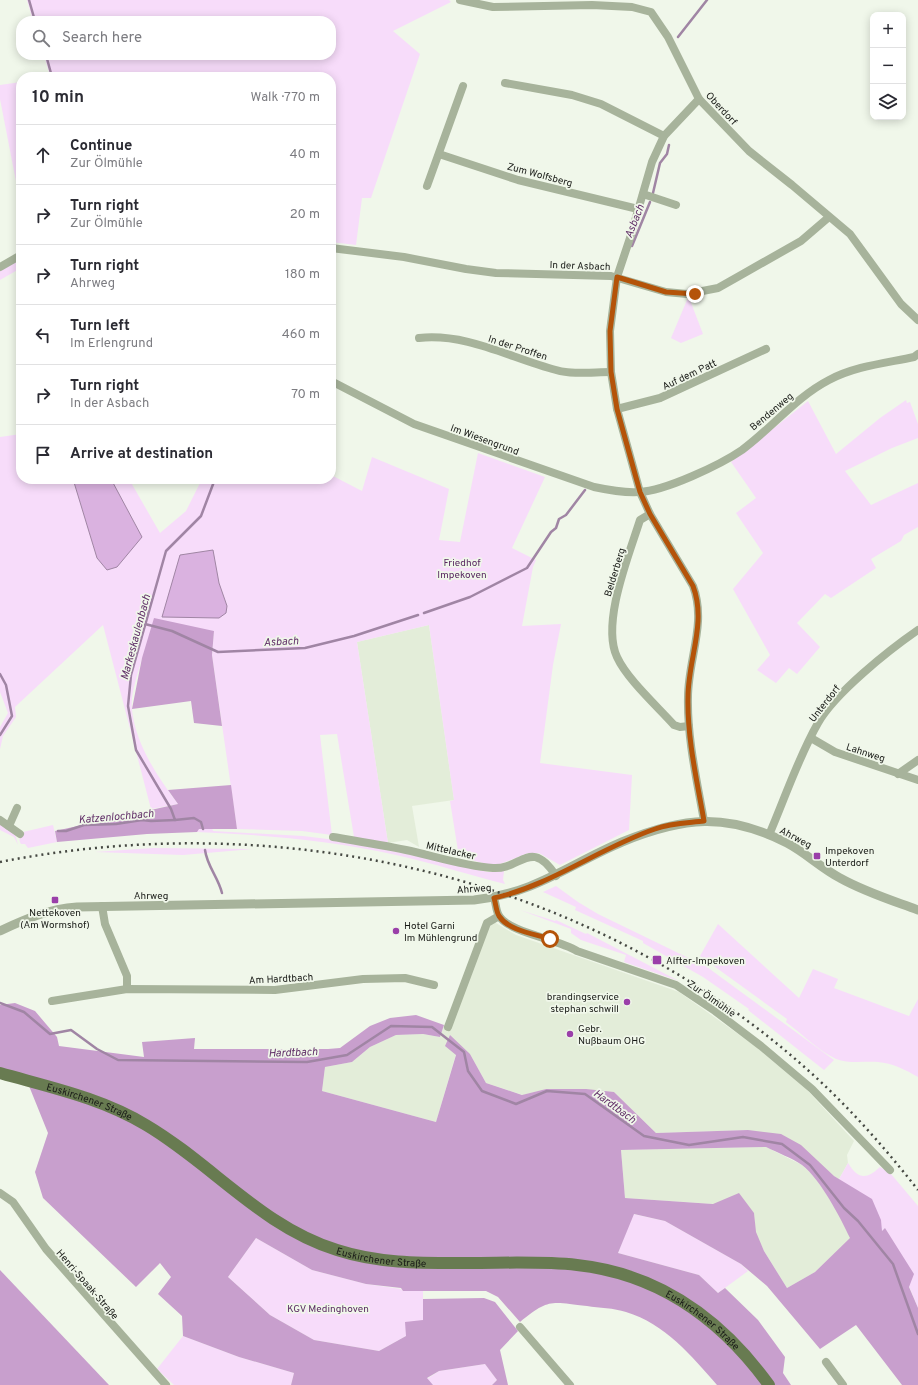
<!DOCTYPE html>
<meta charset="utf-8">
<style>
body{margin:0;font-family:Overpass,sans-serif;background:#f7f7f7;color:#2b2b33}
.controls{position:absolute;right:12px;top:12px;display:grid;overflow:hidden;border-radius:8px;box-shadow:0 2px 10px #0003}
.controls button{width:36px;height:36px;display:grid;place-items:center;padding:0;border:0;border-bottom:1px solid #e1e1e2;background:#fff;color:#2b2b33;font:20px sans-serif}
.stop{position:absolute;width:12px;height:12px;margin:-9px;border:3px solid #b45309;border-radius:50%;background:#fff}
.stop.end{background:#b45309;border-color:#fff;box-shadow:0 1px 4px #0008}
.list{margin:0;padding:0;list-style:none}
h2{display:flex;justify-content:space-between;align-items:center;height:52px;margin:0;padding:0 16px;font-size:17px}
h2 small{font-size:13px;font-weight:400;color:#7c7c81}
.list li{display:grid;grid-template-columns:26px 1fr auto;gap:12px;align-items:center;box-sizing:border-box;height:60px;padding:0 16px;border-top:1px solid #e1e1e2}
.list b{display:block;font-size:15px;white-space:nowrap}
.list p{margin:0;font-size:13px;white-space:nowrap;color:#7c7c81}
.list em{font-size:13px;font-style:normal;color:#7c7c81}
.icon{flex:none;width:22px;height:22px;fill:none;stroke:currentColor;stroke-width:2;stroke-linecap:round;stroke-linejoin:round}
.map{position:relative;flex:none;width:918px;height:1385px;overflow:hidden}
.search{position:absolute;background:#fff;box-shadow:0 2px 10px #0003;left:16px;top:16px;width:320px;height:44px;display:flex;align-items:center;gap:10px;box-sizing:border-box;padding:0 14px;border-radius:16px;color:#7c7c81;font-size:15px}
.panel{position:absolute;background:#fff;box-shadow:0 2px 10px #0003;left:16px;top:72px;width:320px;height:412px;border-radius:16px}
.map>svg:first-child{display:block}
.built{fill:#e3edd9}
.green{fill:#f7dcfa;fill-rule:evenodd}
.forest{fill:#c89fcd;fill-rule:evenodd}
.water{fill:#dab2e0;stroke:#a085a4}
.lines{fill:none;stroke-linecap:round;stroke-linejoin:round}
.stream{stroke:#a085a4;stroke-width:2.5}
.minor{stroke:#a7b39b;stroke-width:8}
.tertiary{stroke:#a7b39b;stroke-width:9}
.primary{stroke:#687b51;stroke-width:12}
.rail{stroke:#454842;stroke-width:2.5;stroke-dasharray:2 4;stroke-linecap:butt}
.route{stroke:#b45309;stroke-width:5}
.poi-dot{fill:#9a3fa9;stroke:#f0f7ea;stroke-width:1.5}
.labels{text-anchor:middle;stroke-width:3.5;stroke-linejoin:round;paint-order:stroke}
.street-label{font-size:10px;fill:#191b17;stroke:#f0f7ea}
.park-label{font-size:10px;fill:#592861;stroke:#f0f7ea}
.poi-label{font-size:10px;fill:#191b17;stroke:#f0f7ea;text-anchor:start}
.water-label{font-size:11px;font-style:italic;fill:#612f68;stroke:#f0f7ea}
</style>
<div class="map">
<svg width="918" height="1385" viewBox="0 0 918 1385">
<rect width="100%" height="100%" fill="#f0f7ea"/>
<g class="built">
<path d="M429,625L454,800L412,806L419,847L407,840L388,843L357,642Z"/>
<path d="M491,920L516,935L679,992L755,1046L807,1090L854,1141L847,1155L848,1163L839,1179L748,1130L656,1133L614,1092L546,1089L523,1095L486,1083L470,1054H456L436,1122L322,1091L325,1067L352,1062L370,1047L396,1035L423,1034L440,1037L444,1025L448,1026Z"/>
<path d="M766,1147L802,1165L815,1177L838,1212L851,1238L815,1272L787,1288L764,1251L755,1232L754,1213L714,1204L625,1198L621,1150Z"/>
</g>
<g class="green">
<path d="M27,0H449L451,2L393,31L420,54L371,198H362L356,245L331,242V77H87V72L46,77L50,76L44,55H331V21H33Z"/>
<path d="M21,82V207L0,99V85Z"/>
<path d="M21,258V268L0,280V269Z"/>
<path d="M687,300H690L703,334L681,343L671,338Z"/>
<path d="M906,400L907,403L910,402L918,424V438L892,448L845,471L871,505L918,483V527L904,535L901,541L871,559L876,568L831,598L825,594L797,623L820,647L797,674L789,668L776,683L757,670L770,655L733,589L763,553L736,513L756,498L731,462L808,401L836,454L880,418Z"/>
<path d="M21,434V479H73L97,558L142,537L111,479H129L160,533L186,511L202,479H331V475L362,491L372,457L449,489L439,540L460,542L478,453L545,477L512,548L536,560L533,567L522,626L561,624L553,665L540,763L632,775L629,830L560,865L539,853H528L495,866L459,857L450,801L454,800L429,625L357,642L388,843L354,837L337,734L320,735L332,835L302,831L237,829L212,655L214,631L142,658C138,674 130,694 132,710C136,745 157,776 178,804L151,809L103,625L15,707L16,717L3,736L0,749V727L8,713L0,692V437ZM213,550L219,583L227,606L180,555Z"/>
<path d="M0,823L15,834L18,845L14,837L0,830Z"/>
<path d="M53,825L57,842L28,848L25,844H21C18,839 20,837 23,832Z"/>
<path d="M212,828L213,831L303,836L352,842L488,872L504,871L503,880L505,884C469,875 433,863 396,855C331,840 264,835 197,832L198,829Z"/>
<path d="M153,848L253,849L183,855L95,852Z"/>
<path d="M556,886L578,902L598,914L707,967L834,1060L824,1070L748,1010L749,1009L703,977L643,943V941L575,910L576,907L543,892Z"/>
<path d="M520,910L555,921L556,920L586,934L587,933L679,981L624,962L626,955L581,940L571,933V929Z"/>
<path d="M718,924L799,998L813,969L838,979L834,988L909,1016L918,999V1077C906,1070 892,1063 878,1062C865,1061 849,1064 836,1059C819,1051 801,1033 786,1022L787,1019L700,956Z"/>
<path d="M848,1163C858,1179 866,1180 880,1167L891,1174L918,1206V1308L885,1228L882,1232L839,1179Z"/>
<path d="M633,1214L665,1221L741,1264L748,1271L718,1293L699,1275L618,1253Z"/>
<path d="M256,1238L312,1270L366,1284L401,1289L403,1291H423V1320L406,1336L379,1351L314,1340L270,1315L228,1277Z"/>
<path d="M183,1336L239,1357L294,1373L291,1385H174L157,1369Z"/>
<path d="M485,1364L497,1380L492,1385H433L427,1379L439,1371Z"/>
</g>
<g class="forest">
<path d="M154,618L214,631L212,655L222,726L194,723L191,701L132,709L142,658Z"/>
<path d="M231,785L237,829H199L197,832L147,834L57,842L55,831L178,804L168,790Z"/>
<path d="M15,1003L35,1011L57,1037L59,1046L144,1057L142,1042L195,1038L194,1049H328L340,1048L370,1026L390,1018L416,1015L444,1025L440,1037L423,1034L396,1035L370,1047L352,1062L325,1067L322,1091L436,1122L456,1055L445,1046L450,1035L470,1054L486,1083L522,1095L546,1089H586L614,1092L656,1133L748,1130L781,1134L801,1145L834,1176L872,1199L881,1220L882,1231L885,1228L914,1274L909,1287L918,1308V1385H902L856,1325L820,1349L767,1286L741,1264L665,1221L634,1214L618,1253L699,1275L718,1293L725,1288L758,1320L785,1357L783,1373L791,1385H717C691,1355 665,1324 626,1312C614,1308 599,1308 587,1306C551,1302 549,1298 520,1322L498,1297L486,1291H403L401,1288L366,1284L312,1270L256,1238L228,1277L270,1315L314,1340L379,1351L406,1336L405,1322L423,1320V1299L484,1298L495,1302L518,1331L500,1350L508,1385H492L497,1380L485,1364L439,1371L427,1378L433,1385H291L294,1373L239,1357L183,1336L182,1316L158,1294L171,1277L160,1263L136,1287L43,1198L35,1172L48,1133L27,1081L0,1073V1005ZM766,1147C778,1153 792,1158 802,1165C821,1180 840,1217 850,1238L815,1272L787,1288L764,1251L756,1232L754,1213L739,1193L713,1204L625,1198L621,1150Z"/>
<path d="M0,1270L109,1385H0Z"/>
</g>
<g class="water">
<path d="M73,479H111L142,537L117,567L107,570L97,558Z"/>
<path d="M213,550L219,583L227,606L226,613L219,618L162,617L180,555Z"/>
</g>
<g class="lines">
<g class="stream">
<path d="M29,0L35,21"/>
<path d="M678,37L707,0"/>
<path d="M46,55L52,77"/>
<path d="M653,193L660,163L667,154L669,145"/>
<path d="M632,246L650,202"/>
<path d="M424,613L470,597L527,568L551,532L556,528L559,519L566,515L585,490"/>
<path d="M145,624L172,631L218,652L305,648L354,636L418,615"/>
<path d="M0,674L6,685L12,716L0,735"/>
<path d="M203,829L201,822L194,818L175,820L171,809L136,750L128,706L131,675L166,551L201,516L215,479"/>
<path d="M58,831H66L84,825L116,824L142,820L151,821L175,820"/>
<path d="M205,850C207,866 218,877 222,893"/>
<path d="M0,1003L24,1012L50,1034L71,1030L97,1049L118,1060L307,1062L347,1055L391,1026L432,1027L464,1052L468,1071L482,1091L516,1104L547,1091L585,1094L644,1136L689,1145L743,1137L782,1144L810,1165L844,1208L858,1221L893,1264L918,1334"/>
</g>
<g class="minor">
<path d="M460,0L493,7L592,5L632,7L651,12L668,37L699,99L749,151L792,185L850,234L901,304L918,320"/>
<path d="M505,83L572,95L601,104L664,136"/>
<path d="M699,99L664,136L652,162L630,238L617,277L610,331L611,372L617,409L640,492L650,514L693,586C707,623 688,659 688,697C687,738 697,781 704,821"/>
<path d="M439,154L518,180L638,209"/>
<path d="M427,186L463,86"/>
<path d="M643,194L676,205"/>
<path d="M331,248L404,257L466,269L496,273L611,276L666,292L687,294L718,288L741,275L801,241L829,217"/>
<path d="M0,267L21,255"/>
<path d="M419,338C468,333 510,358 556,370C573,375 593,372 611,372"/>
<path d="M331,381L414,424L594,487C608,490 623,493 639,492C665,491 720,465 742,450C772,428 796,397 829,380C855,366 886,363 914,357L918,354"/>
<path d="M617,409L660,398L766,349"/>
<path d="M650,514L640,520C629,555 601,623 617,657C627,679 657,706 674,725L680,727L689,726"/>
<path d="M811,738L835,752L918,780"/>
<path d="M898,774L918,760"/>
<path d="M0,820L20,834"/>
<path d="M9,826L17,808"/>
<path d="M769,835C785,798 798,758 818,723C835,693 889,650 918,630"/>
<path d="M333,837C357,841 382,845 406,850C434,856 463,866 493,868C521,870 531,837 556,876"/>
<path d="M494,898C496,904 496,911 499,916C510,933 558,939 577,951L676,985L715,1011L761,1046L812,1089L890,1170"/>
<path d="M102,906L105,924L127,976V989"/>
<path d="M52,1001L127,989L275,990L363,979L405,978L434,985"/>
<path d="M448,1027L487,923L499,916"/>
<path d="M0,1193L13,1202L46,1249L166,1385"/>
<path d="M520,1327L570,1385"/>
<path d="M826,1362L843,1385"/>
</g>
<path class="tertiary" d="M0,931C25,919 49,909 77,907L474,900C536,893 568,865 622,842C683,817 726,812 787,843C806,853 821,868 840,878C865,892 891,900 918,910"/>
<path class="primary" id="s1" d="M0,1073C49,1087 102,1098 146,1125C212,1164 262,1227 337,1250C380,1264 424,1263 469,1263C505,1263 542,1261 577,1265C659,1274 722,1320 769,1385"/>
<path class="rail" d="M0,862C284,806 593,876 810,1072C850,1108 885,1148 918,1190"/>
</g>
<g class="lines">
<path class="route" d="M550,939C535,934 509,931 499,916C496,911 496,904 494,898C552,885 599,848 655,829C671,823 687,823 704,821C697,781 687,738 688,697C688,659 707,623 693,586L650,514L640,492L617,409L611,372L610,331L617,277L666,292L695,294"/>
</g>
<g class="poi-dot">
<rect x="813" y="852" width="8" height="8" rx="2"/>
<rect x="51" y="896" width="8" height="8" rx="2"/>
<circle cx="396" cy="931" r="4"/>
<rect x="652" y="955" width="10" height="10" rx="2"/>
<circle cx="627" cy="1002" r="4"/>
<circle cx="570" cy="1034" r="4"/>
</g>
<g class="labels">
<g class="street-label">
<text transform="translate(722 108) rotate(47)" y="4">Oberdorf</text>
<text transform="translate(540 174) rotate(15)" y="4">Zum Wolfsberg</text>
<text transform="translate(580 265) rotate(2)" y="4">In der Asbach</text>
<text transform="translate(518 347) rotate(18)" y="4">In der Proffen</text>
<text transform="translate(689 374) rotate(-25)" y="4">Auf dem Patt</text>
<text transform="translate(771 411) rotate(-40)" y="4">Bendenweg</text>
<text transform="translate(485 439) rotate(20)" y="4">Im Wiesengrund</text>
<text transform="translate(614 572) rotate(-73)" y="4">Belderberg</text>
<text transform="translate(824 703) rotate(-52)" y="4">Unterdorf</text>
<text transform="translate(866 752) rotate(18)" y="4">Lahnweg</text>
<text transform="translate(796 837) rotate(28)" y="4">Ahrweg</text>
<text transform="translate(451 850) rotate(13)" y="4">Mittelacker</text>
<text transform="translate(474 888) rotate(-4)" y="4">Ahrweg</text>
<text x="151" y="899">Ahrweg</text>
<text transform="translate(281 978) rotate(-3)" y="4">Am Hardtbach</text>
<text transform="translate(712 998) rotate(35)" y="4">Zur Ölmühle</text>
<text dy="4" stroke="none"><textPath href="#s1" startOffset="94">Euskirchener Straße</textPath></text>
<text dy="4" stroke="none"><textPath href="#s1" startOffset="430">Euskirchener Straße</textPath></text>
<text transform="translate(88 1284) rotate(49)" y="4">Henri-Spaak-Straße</text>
<text dy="4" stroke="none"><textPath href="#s1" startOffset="766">Euskirchener Straße</textPath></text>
</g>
<g class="park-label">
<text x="462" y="566">Friedhof<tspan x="462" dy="12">Impekoven</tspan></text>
<text x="328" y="1312">KGV Medinghoven</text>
</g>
<g class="poi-label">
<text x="825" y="854">Impekoven<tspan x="825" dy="12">Unterdorf</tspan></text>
<text x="55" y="916" text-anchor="middle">Nettekoven<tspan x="55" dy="12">(Am Wormshof)</tspan></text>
<text x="404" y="929">Hotel Garni<tspan x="404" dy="12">Im Mühlengrund</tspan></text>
<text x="666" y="964">Alfter-Impekoven</text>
<text x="619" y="1000" text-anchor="end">brandingservice<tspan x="619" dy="12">stephan schwill</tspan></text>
<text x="578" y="1032">Gebr.<tspan x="578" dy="12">Nußbaum OHG</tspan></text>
</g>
<g class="water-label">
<text transform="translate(634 221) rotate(-68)" y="4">Asbach</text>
<text transform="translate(135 637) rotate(-75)" y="4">Markeskaulenbach</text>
<text transform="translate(281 641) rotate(-3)" y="4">Asbach</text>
<text transform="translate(116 816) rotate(-5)" y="4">Katzenlochbach</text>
<text transform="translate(293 1052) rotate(-2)" y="4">Hardtbach</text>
<text transform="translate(615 1106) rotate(36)" y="4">Hardtbach</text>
</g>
</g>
</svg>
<div class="controls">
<button>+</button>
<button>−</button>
<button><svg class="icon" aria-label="layers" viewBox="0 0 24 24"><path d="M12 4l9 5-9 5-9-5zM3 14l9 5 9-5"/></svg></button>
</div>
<div class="stop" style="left:550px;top:939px"></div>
<div class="stop end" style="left:695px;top:294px"></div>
<div class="search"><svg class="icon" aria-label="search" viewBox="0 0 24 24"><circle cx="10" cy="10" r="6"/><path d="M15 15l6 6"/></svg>Search here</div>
<section class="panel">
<h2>10 min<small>Walk · 770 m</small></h2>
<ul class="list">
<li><svg class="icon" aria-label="ahead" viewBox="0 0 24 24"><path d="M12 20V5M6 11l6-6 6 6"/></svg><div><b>Continue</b><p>Zur Ölmühle</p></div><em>40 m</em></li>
<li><svg class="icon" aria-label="right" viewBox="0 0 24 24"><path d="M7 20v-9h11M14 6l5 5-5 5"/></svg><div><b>Turn right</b><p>Zur Ölmühle</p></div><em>20 m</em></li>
<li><svg class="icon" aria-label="right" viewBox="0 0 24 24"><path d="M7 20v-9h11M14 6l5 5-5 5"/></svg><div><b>Turn right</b><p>Ahrweg</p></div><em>180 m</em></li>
<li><svg class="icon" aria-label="left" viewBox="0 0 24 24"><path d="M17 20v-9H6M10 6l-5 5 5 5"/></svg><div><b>Turn left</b><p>Im Erlengrund</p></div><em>460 m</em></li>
<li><svg class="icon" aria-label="right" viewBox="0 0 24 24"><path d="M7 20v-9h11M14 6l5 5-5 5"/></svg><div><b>Turn right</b><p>In der Asbach</p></div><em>70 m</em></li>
<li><svg class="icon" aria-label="arrive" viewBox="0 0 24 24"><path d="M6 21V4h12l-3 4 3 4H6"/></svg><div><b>Arrive at destination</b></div></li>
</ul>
</section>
</div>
